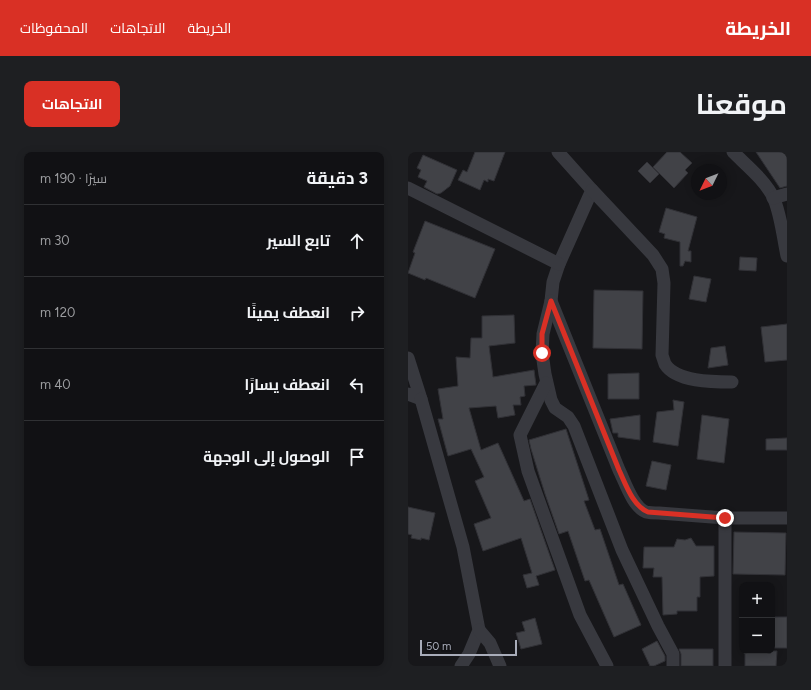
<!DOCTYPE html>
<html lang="ar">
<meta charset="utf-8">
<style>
body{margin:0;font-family:Figtree,Cairo,sans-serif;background:#1e1f22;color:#f1f3f6;direction:rtl}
.controls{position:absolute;right:12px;bottom:12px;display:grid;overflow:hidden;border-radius:8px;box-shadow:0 2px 10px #0003}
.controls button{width:36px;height:36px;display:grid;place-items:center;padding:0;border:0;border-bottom:1px solid #303134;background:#111114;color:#f1f3f6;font:20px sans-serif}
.compass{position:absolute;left:283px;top:12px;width:36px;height:36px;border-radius:50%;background:#111114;box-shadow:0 2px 10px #0003;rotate:227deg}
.scale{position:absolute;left:12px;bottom:10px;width:97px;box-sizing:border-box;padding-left:4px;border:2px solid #a9adba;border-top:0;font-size:11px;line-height:14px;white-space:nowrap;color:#a9adba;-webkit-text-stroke:3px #121215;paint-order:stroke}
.stop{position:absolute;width:12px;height:12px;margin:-9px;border:3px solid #d93025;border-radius:50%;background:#fff}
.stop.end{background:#d93025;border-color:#fff;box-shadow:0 1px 4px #0008}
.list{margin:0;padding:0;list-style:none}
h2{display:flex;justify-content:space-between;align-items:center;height:52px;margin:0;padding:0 16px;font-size:17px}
h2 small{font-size:13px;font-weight:400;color:#9c9da0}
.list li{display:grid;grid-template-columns:26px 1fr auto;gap:12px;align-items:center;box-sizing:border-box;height:72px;padding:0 16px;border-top:1px solid #303134}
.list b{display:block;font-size:15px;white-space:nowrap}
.list em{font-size:13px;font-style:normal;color:#9c9da0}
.icon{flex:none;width:22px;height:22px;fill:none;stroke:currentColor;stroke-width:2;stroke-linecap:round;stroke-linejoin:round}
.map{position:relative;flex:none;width:379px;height:514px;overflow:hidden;direction:ltr;border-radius:8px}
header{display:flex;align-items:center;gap:24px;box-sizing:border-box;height:56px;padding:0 20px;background:#d93025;color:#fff}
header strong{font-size:19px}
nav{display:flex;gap:22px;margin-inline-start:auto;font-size:14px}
.intro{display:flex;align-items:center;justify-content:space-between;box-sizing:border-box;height:96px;padding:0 24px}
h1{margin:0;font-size:28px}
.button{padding:10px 18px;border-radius:8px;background:#d93025;color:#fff;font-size:14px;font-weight:700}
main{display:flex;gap:24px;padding:0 24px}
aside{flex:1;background:#111114;border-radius:8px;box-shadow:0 2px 10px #0003}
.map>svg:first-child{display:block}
.building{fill:#414247;stroke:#313136}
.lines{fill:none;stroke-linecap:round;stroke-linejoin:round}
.minor{stroke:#38393f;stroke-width:13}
.route{stroke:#d93025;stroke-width:5}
</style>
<header>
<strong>الخريطة</strong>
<nav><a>الخريطة</a><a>الاتجاهات</a><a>المحفوظات</a></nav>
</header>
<div class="intro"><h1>موقعنا</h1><a class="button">الاتجاهات</a></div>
<main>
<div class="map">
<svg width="379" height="514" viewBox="0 0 379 514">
<rect width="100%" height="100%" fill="#17171a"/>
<g class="building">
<path d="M67,0H97L86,29L80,27V30L76,28L72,38L50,28L55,18L59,20Z"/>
<path d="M259,0H272L284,11L277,18L280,21L266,36L245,15Z"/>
<path d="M348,0H379V34L372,36Z"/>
<path d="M15,3L49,18L42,34L33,41L29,42L16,35L19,29L10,25L13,18L9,16Z"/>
<path d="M239,10L251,22L242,31L230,19Z"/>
<path d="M258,56L289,65L280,99H283V110L277,109L275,114H272V90L256,86L257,82L251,80Z"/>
<path d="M17,69L87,97L67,146L18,126L17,128L0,121L7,101L5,100Z"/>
<path d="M332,105L349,106L348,119L331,118Z"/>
<path d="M286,124L303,127L298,150L281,147Z"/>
<path d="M186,138L235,139L234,197L185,196Z"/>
<path d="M106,163L107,191L81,194L85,225L126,218L128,233L116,234L117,244L112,245L113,253H105L107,263L90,266L88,254L61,256L73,298L90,291L116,349L122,347L147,418L128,424L131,433L119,436L115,423L124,421L113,386L75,399L66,372L83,366L67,329L76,325L63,297L40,304L30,267H35L30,237L50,234L48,205L62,206L63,186H74V164Z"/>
<path d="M379,172V208L357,210L353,175Z"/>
<path d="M317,194L320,213L300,216L303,196Z"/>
<path d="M231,221V247H200V222Z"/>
<path d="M265,248L276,250L270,294L245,290L249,260L266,258Z"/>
<path d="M232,263V288L210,285V281H205L202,267Z"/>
<path d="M294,263L321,267L316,311L289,307Z"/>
<path d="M158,277L181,348L176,349L187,378L192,377L211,433L215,432L233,473L206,485L181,428L177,429L160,379L151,382L137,342L123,297L121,288Z"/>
<path d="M379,286V298H358V287Z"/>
<path d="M244,309L263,313L258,338L238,334Z"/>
<path d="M0,355L27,361L21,388L13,386V388L3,386L4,383L0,382Z"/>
<path d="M326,380L378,381L377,423L325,422Z"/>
<path d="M283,386L288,394H306V424L292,425V445H289V459H269V462L255,463L254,425H245L246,416H235L236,395H266L269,387L277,388Z"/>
<rect x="364" y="465" width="15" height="31"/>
<path d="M127,466L134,492L113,497L108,481L117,479L114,470Z"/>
<path d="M249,489L257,504V509L246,514H242L234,497Z"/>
<path d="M271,497H305V514H273V502Z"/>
<path d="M337,499H369L368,514H337Z"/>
</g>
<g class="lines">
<g class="minor">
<path d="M150,0L184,38L151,112L145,130L143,149L135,182L134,201L137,222L143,248L147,256L160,265L166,274L214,398L250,474L265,502V514"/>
<path d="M325,0C338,13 358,29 366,47C373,64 375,85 379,104"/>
<path d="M0,36L151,112"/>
<path d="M184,38L245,103L254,117L256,131L254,203C255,206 256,209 257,212C268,230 305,230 324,230"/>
<path d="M365,46L379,42"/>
<path d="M143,149L211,318C217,330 225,355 238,360C242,361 247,361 251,361L317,366H379"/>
<path d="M0,206L13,247L0,242"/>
<path d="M138,231L112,283L120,319L172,463L199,514"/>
<path d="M13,247L55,395L71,478L61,502L53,514"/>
<path d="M71,478L82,491L92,514"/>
<path d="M317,514V366"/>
</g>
</g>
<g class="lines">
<path class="route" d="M134,201V182L143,149L211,318C218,333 225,354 240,360L317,366"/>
</g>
</svg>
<div class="controls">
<button>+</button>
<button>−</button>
</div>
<svg class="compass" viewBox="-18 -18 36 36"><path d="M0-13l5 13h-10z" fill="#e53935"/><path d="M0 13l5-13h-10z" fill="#9c9da0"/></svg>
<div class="scale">50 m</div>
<div class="stop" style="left:134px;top:201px"></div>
<div class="stop end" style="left:317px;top:366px"></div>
</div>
<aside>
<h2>3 دقيقة<small>سيرًا · 190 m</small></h2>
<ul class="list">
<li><svg class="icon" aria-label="ahead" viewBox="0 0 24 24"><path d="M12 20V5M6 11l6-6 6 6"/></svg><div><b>تابع السير</b></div><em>30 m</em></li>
<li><svg class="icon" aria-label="right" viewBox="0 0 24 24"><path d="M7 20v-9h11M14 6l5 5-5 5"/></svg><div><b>انعطف يمينًا</b></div><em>120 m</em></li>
<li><svg class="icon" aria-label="left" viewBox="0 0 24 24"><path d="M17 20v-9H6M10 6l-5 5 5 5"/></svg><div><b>انعطف يسارًا</b></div><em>40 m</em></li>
<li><svg class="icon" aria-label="arrive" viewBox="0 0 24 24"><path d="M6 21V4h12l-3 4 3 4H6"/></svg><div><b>الوصول إلى الوجهة</b></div></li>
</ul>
</aside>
</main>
